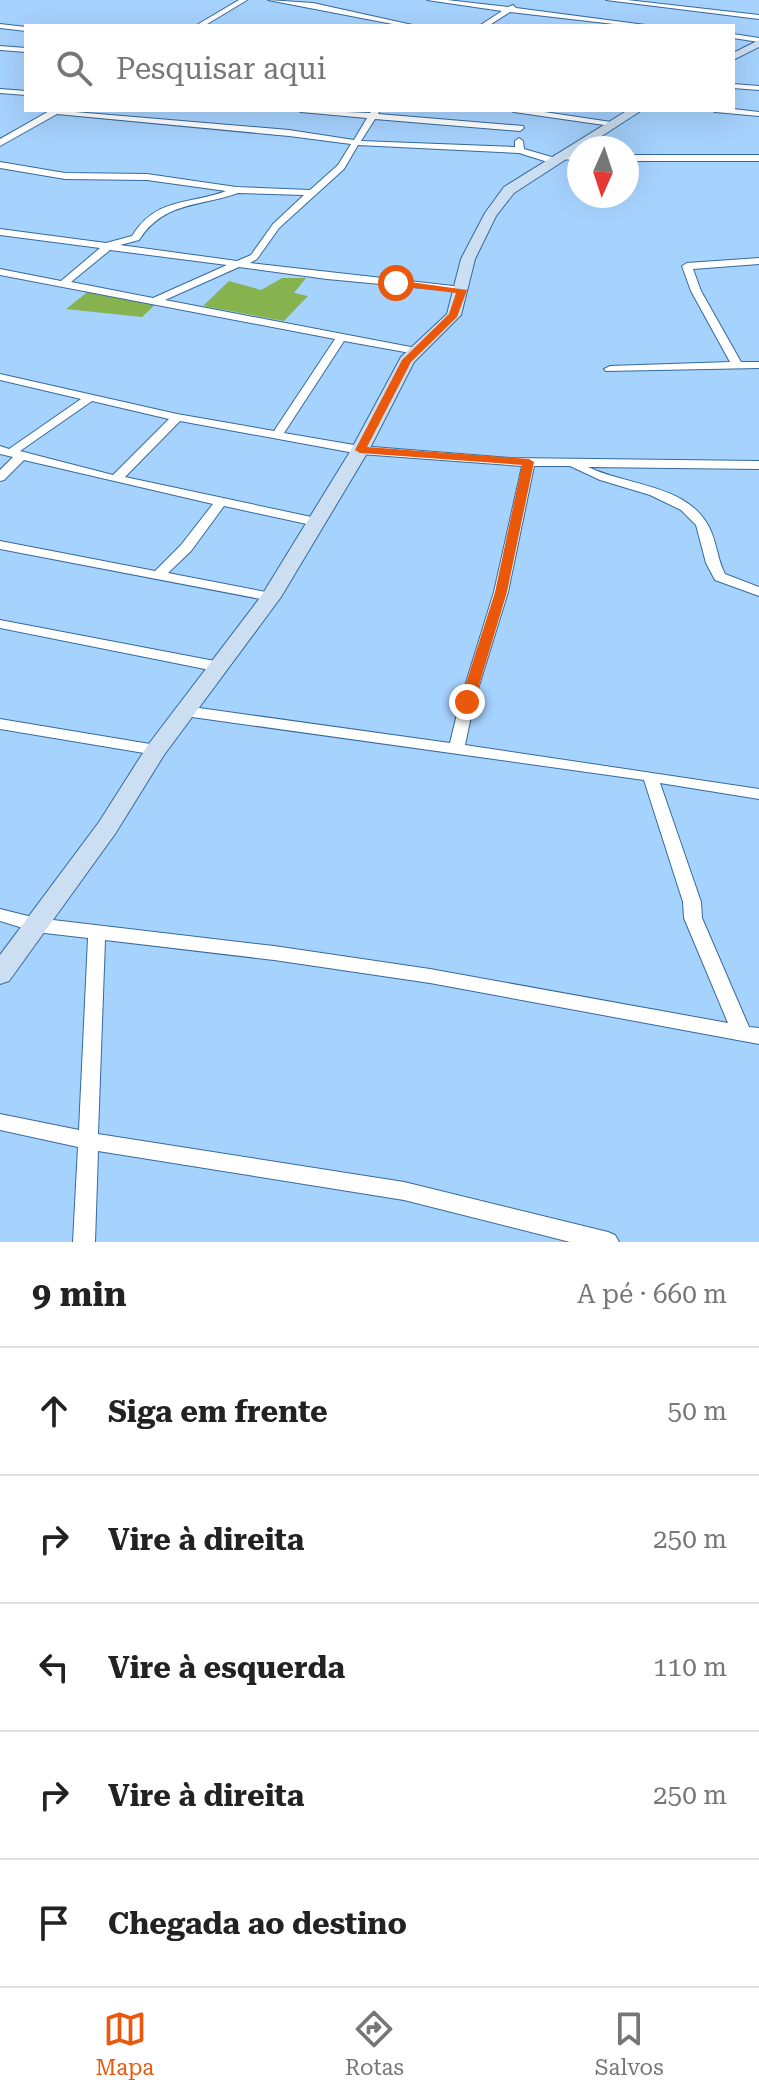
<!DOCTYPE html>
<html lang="pt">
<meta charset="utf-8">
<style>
body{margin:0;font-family:"Roboto Serif",serif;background:#f6f6f6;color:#222}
.compass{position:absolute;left:567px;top:136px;width:72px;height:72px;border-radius:50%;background:#fff;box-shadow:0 8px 32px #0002;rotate:183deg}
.stop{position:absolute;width:24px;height:24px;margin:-18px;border:6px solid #ea580c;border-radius:50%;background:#fff}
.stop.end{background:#ea580c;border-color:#fff;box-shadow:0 2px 8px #0008}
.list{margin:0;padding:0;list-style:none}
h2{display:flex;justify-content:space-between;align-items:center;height:104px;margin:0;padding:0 32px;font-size:34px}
h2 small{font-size:26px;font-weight:400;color:#767676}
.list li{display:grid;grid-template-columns:52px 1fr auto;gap:24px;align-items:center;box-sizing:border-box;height:128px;padding:0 32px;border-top:2px solid #e0e0e0}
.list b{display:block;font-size:30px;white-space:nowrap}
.list em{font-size:26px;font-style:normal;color:#767676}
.icon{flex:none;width:44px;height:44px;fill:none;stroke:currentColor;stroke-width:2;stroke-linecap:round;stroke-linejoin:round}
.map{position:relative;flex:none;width:759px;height:1242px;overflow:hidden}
.search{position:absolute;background:#fff;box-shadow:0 8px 32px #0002;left:24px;right:24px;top:24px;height:88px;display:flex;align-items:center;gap:20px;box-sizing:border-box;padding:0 28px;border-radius:0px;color:#767676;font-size:30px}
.sheet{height:744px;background:#fff}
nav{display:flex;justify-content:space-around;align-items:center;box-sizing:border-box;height:112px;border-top:2px solid #e0e0e0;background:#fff;font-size:22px;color:#767676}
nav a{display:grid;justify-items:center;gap:4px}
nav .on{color:#ea580c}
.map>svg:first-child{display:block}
.green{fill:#86b34d}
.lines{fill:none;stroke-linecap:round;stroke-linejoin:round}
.street-casing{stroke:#356a9c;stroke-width:2}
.secondary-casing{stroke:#356a9c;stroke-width:2}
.street{fill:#fff;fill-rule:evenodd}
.secondary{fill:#ccdff2;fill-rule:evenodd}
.route{fill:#ea580c}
</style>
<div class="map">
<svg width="759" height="1242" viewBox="0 0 759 1242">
<rect width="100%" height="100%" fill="#a6d2fe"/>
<g class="green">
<path d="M282,278H306L294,293L308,296L284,321L203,306L229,281L261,290Z"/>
<path d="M90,290L162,298L142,317L66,309Z"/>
</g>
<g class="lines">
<g class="street-casing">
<g id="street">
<path d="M239,0H247L204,26H195Z"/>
<path d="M268,0L313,3L417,26H403Z"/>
<path d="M427,0H447L508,7L513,5L516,8L653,26H631L510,12L488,26H479L502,11Z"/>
<path d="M606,0H627L759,15V19Z"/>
<path d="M0,24L26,27V31L0,28Z"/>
<path d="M733,34L759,38V42L733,38Z"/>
<path d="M0,46L26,48V52L0,50Z"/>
<path d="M733,84L759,86V90L733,88Z"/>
<path d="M0,89L26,91V95L0,93Z"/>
<path d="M733,109L759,112V116L715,112L711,110Z"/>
<path d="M51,110L289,130L354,140L367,118L301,112L297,110L370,113L372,110H380L378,114L523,126L524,128L520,131L375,119L361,141L515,147V141L519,138L523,141L524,149L555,158V155L558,154H579V160L557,159V163L554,164L519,153L358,145L344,169L279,228L257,259L250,263L462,287L466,288V292L327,279L239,267L165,300L416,348L421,351L416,354L344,341L284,433L360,446L510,458L759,461V469L588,467C627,486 687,484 709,527C717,542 717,559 725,574L759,587V596L715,580L706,563L696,525L681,510L650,495L600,480L570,466H534L508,592L474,702L465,745L759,789V799L660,783L701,902L702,918L749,1027L759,1028V1044L430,983L274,960L105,940L98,1134L404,1182L608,1232L615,1235L619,1242H570L404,1200L98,1151L95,1242H73L78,1147L0,1130V1114L79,1130L88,938L36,932L0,921V909L36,918L274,946L430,969L728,1023L684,918L683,902L644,780L185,716L177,711L185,706L450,743L460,702L494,592L522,466L360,454L180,421L125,477L316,518L322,522L316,526L224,506L191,551L168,573L271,593L276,594L278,597L276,600L271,601L0,549V541L155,571L181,545L213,504L24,460L4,480L0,481V470L13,457L0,454V446L9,449L81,399L0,380V374L177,414L274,431L335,339L0,275V269L61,281L100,248L0,235V229L106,243L132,236C156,197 189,205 226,191L147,180L65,179L0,168V162L65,173L147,174L236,187L310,190L338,165L351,144L289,136L57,114L0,146V139ZM238,193L304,195L273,224L251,255L237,261L120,245L139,240C164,201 199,207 238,193ZM110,250L227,265L153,298L71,282ZM92,401L169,419L113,475L20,451Z"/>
<path d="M510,110H531L611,122L615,124L611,126L514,112Z"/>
<rect x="627" y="155" width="132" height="6"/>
<path d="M759,258V264L693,269L701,291L741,362H759V368L606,371L604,369L610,366L730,362L691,291L682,266L687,263Z"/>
<path d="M0,620L220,662L227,667L220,672L0,628Z"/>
<path d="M0,719L156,745L161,746L164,750L161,754L156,755L0,729Z"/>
</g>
</g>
<g class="secondary-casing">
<g id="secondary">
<path d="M759,40V47L733,60V53Z"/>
<path d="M628,110H642L514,193L496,216L475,259L461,315L414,362L369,450L281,597L164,755L115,834L9,981L0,984V955L99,822L148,745L262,595L351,450L401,357L447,314L461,259L485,213L504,187Z"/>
</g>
</g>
<use href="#street" class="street"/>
<use href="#secondary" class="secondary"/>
</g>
<path class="route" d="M396,280L467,290L457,317L411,362L367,447L529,459L534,462L507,592L474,702L467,706L460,702L495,592L522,465L360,453L355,450L402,360L449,314L456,293L392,285Z"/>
</svg>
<svg class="compass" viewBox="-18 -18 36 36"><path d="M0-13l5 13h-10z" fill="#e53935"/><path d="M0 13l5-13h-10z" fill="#767676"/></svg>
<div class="stop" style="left:396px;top:283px"></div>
<div class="stop end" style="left:467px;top:702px"></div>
<div class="search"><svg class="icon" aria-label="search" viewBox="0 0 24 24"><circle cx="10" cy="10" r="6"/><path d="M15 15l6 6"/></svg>Pesquisar aqui</div>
</div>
<section class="sheet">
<h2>9 min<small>A pé · 660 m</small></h2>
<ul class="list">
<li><svg class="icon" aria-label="ahead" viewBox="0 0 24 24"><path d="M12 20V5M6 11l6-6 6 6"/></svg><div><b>Siga em frente</b></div><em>50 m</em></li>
<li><svg class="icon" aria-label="right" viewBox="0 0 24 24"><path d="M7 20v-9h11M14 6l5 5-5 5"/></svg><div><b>Vire à direita</b></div><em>250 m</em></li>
<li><svg class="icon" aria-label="left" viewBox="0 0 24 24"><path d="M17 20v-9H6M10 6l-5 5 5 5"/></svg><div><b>Vire à esquerda</b></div><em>110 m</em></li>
<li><svg class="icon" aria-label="right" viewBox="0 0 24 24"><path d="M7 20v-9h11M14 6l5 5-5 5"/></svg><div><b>Vire à direita</b></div><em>250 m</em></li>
<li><svg class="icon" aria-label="arrive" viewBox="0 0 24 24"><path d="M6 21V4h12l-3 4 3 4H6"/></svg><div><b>Chegada ao destino</b></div></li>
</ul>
</section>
<nav>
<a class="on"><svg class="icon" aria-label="map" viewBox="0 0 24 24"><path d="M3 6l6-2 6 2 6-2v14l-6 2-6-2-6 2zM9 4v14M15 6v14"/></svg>Mapa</a>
<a><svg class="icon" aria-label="directions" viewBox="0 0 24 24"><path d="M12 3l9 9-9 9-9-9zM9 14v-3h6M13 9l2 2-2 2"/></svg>Rotas</a>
<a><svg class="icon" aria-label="saved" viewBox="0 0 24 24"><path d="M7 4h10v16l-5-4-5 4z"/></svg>Salvos</a>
</nav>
